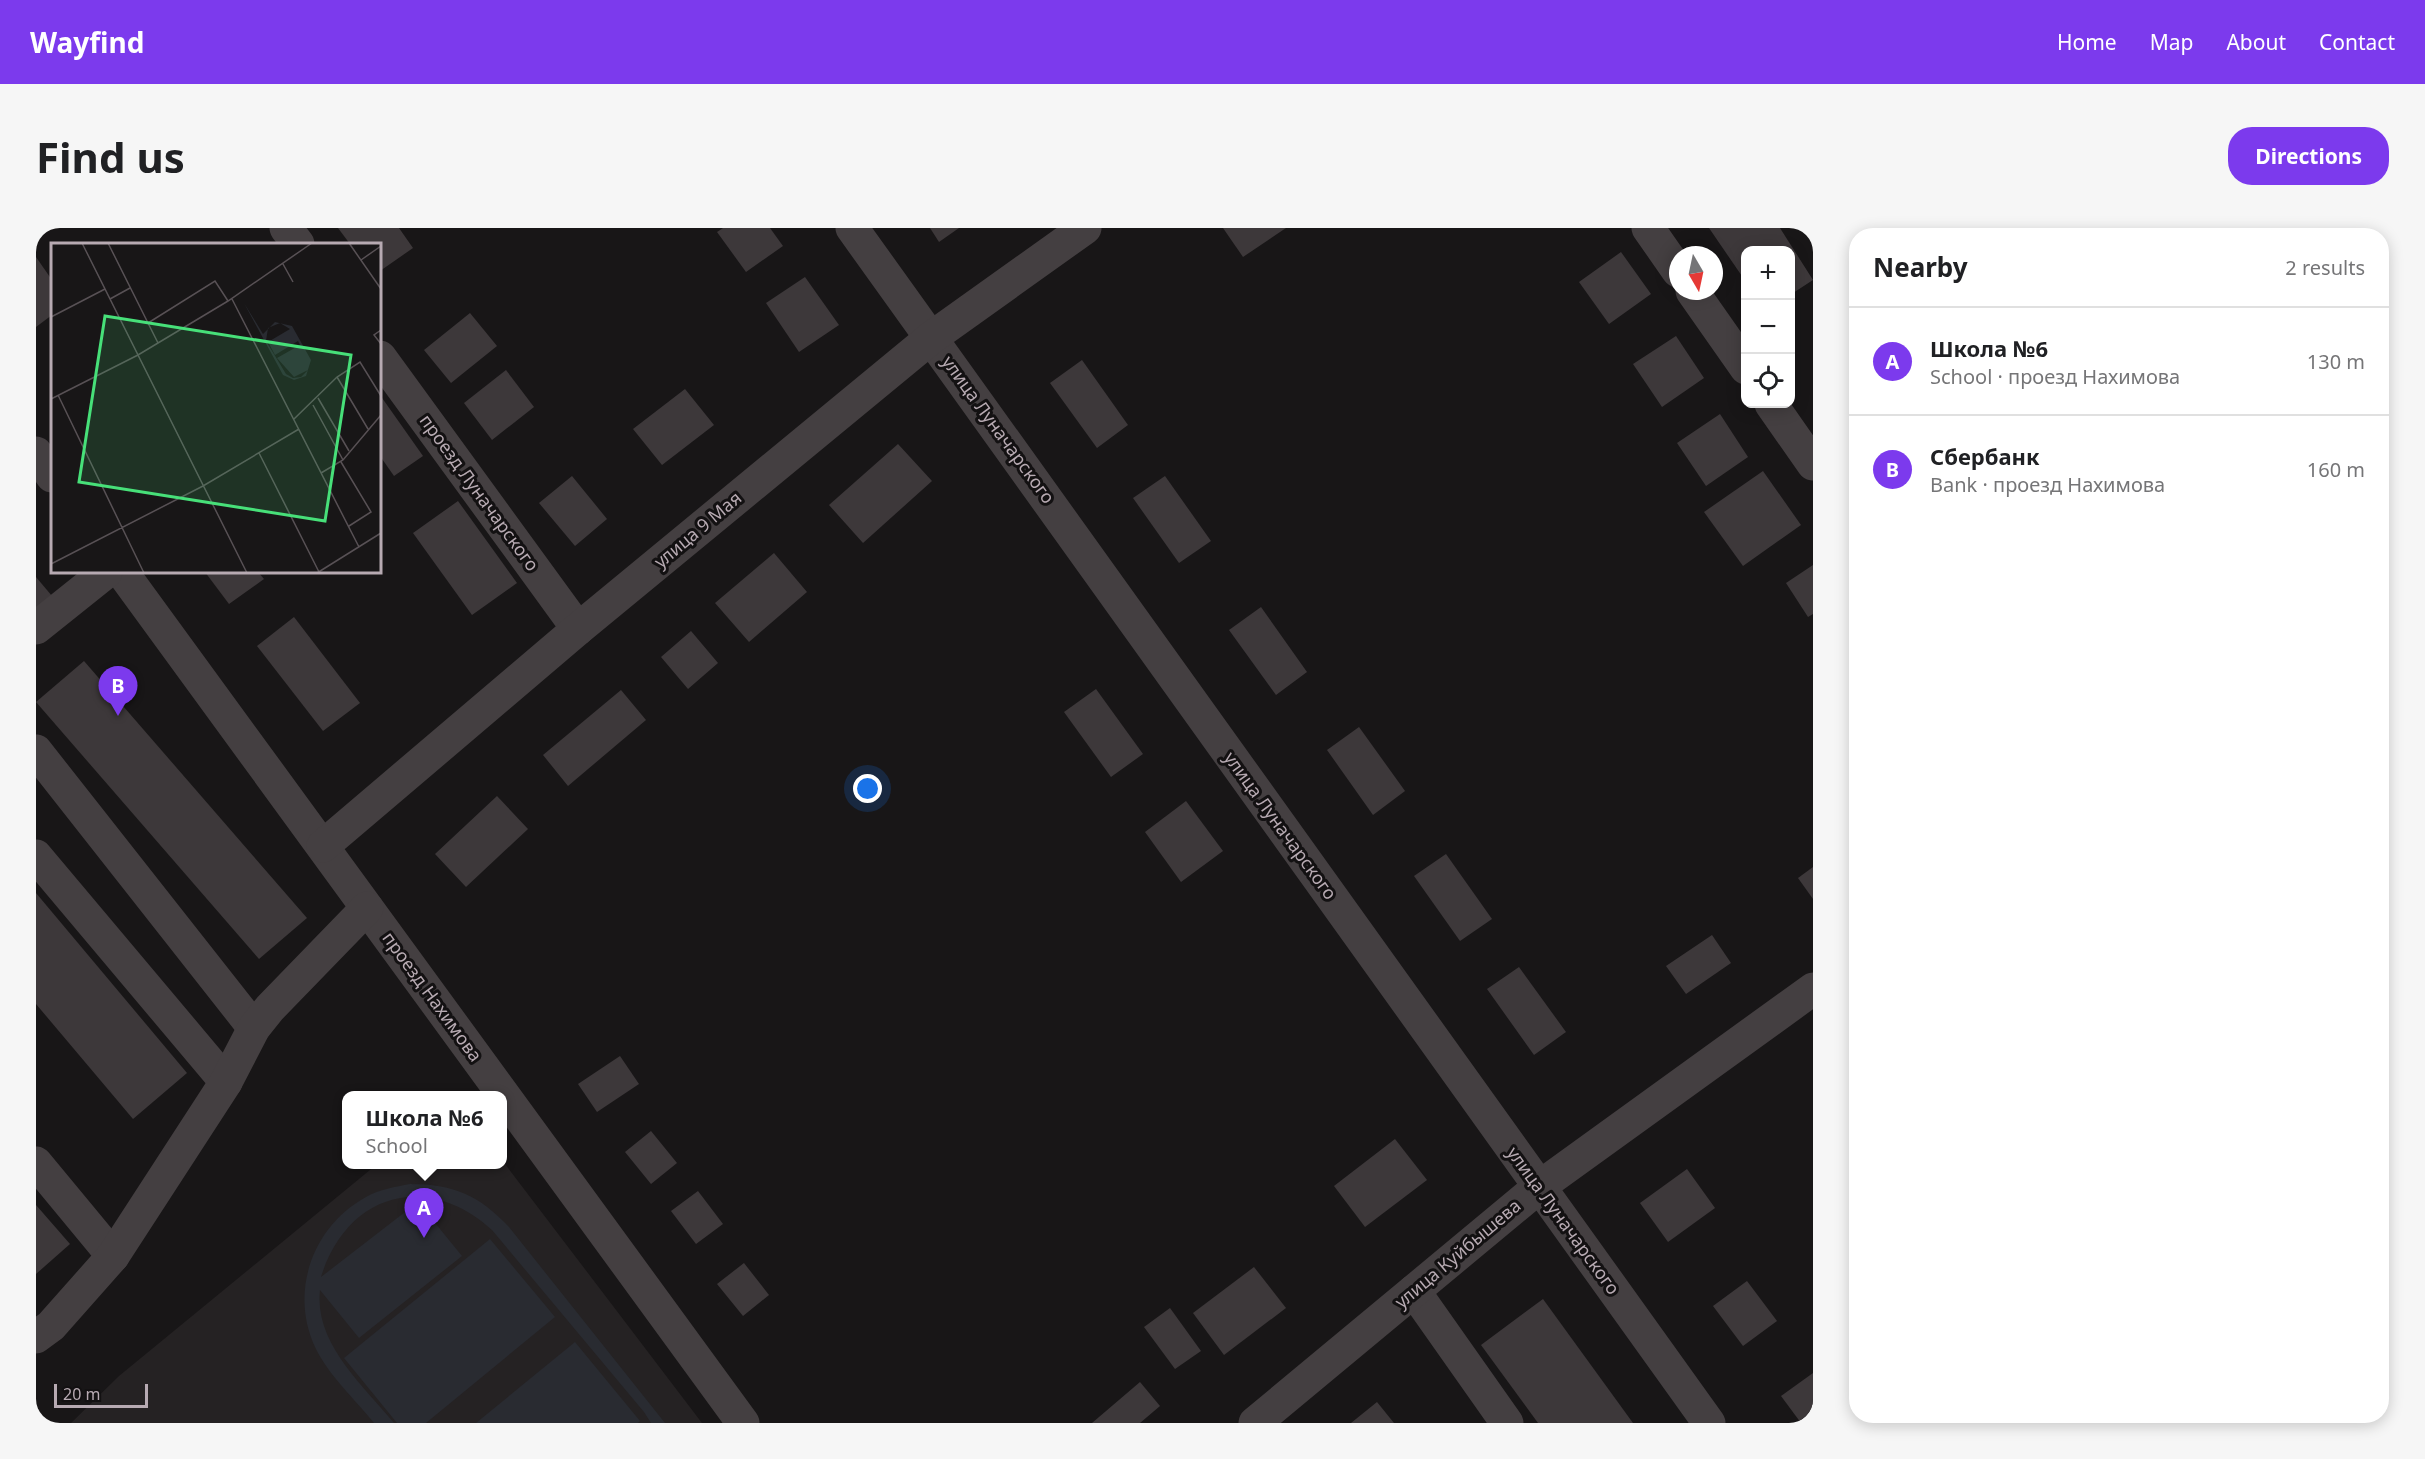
<!DOCTYPE html>
<meta charset="utf-8">
<style>
body{margin:0;font-family:"Noto Sans",sans-serif;background:#f6f6f6;color:#202124}
.controls{position:absolute;right:18px;top:18px;display:grid;overflow:hidden;border-radius:12px;box-shadow:0 3px 15px #0003}
.controls button{width:54px;height:54px;display:grid;place-items:center;padding:0;border:0;border-bottom:2px solid #e0e0e0;background:#fff;color:#202124;font:30px sans-serif}
.compass{position:absolute;left:1633px;top:18px;width:54px;height:54px;border-radius:50%;background:#fff;box-shadow:0 3px 15px #0003;rotate:171deg}
.scale{position:absolute;left:18px;bottom:15px;width:94px;box-sizing:border-box;padding-left:6px;border:3px solid #b7aab2;border-top:0;font-size:16px;line-height:21px;white-space:nowrap;color:#b7aab2;-webkit-text-stroke:4px #131112;paint-order:stroke}
.you{position:absolute;left:832px;top:561px;width:21px;height:21px;margin:-15px;border:4px solid #fff;border-radius:50%;background:#1a73e8;box-shadow:0 0 0 9px #1a73e833}
.badge{display:grid;place-items:center;width:39px;height:39px;border-radius:50%;background:#7c3aed;color:#fff;font-size:20px;font-weight:700}
.pin{position:absolute;translate:-50% -50px;filter:drop-shadow(0 2px 3px #0008)}
.pin::after{content:'';position:absolute;top:32px;width:21px;height:18px;background:inherit;clip-path:polygon(0 0,100% 0,50% 100%)}
.popup{position:absolute;left:306px;top:863px;width:165px;height:78px;box-sizing:border-box;display:grid;place-content:center;border-radius:12px;background:#fff;filter:drop-shadow(0 2px 4px #0005);font-size:20px;white-space:nowrap;color:#757577}
.popup b{font-size:22px;color:#202124}
.popup::after{content:'';position:absolute;left:50%;top:100%;margin-left:-12px;border:12px solid transparent;border-top-color:#fff}
.list{margin:0;padding:0;list-style:none}
h2{display:flex;justify-content:space-between;align-items:center;height:78px;margin:0;padding:0 24px;font-size:26px}
h2 small{font-size:20px;font-weight:400;color:#757577}
.list li{display:grid;grid-template-columns:39px 1fr auto;gap:18px;align-items:center;box-sizing:border-box;height:108px;padding:0 24px;border-top:2px solid #e0e0e0}
.list b{display:block;font-size:22px;white-space:nowrap}
.list p{margin:0;font-size:20px;white-space:nowrap;color:#757577}
.list em{font-size:20px;font-style:normal;color:#757577}
.icon{flex:none;width:33px;height:33px;fill:none;stroke:currentColor;stroke-width:2;stroke-linecap:round;stroke-linejoin:round}
.map{position:relative;flex:none;width:1777px;height:1195px;overflow:hidden;border-radius:24px}
header{display:flex;align-items:center;gap:36px;box-sizing:border-box;height:84px;padding:0 30px;background:#7c3aed;color:#fff}
header strong{font-size:28px}
nav{display:flex;gap:33px;margin-inline-start:auto;font-size:21px}
.intro{display:flex;align-items:center;justify-content:space-between;box-sizing:border-box;height:144px;padding:0 36px}
h1{margin:0;font-size:42px}
.button{padding:15px 27px;border-radius:24px;background:#7c3aed;color:#fff;font-size:21px;font-weight:700}
main{display:flex;gap:36px;padding:0 36px}
aside{flex:1;background:#fff;border-radius:24px;box-shadow:0 3px 15px #0003}
.map>svg:first-child{display:block}
.built{fill:#252223}
.green{fill:#292b31}
.building{fill:#3d383a}
.lines{fill:none;stroke-linecap:round;stroke-linejoin:round}
.minor{stroke:#443f41;stroke-width:33}
.labels{text-anchor:middle;stroke-width:6;stroke-linejoin:round;paint-order:stroke}
.street-label{font-size:18px;fill:#b7aab2;stroke:#131112}
.inset-road{fill:none;stroke:#585155;stroke-width:1.5}
.view{fill:#47e079;fill-opacity:0.15;stroke:#47e079;stroke-width:3}
.inset-edge{fill:none;stroke:#b7aab2;stroke-width:3}
</style>
<header>
<strong>Wayfind</strong>
<nav><a>Home</a><a>Map</a><a>About</a><a>Contact</a></nav>
</header>
<div class="intro"><h1>Find us</h1><a class="button">Directions</a></div>
<main>
<div class="map">
<svg width="1777" height="1195" viewBox="0 0 1777 1195">
<rect width="100%" height="100%" fill="#181617"/>
<path class="built" d="M466,932L666,1195H35L83,1148L340,937L466,936Z"/>
<g class="green">
<path d="M374,956C417,956 443,967 473,999L629,1195H615L608,1184L456,1002C391,943 311,965 285,1049L382,974L426,1028L323,1110L284,1062C278,1115 327,1157 358,1195H338C319,1171 292,1147 279,1119C253,1063 277,998 330,969C344,961 359,959 374,956Z"/>
<path d="M454,1011L519,1089L390,1195H361L308,1130Z"/>
<path d="M539,1114L604,1193L602,1195H440Z"/>
</g>
<g class="building">
<path d="M302,0H363L377,20L344,43V16H314Z"/>
<path d="M687,0H734L747,18L710,44L681,4Z"/>
<path d="M894,0H923L903,14Z"/>
<path d="M1187,0H1250L1207,29Z"/>
<path d="M1673,0H1744L1777,52L1754,67V22H1710V54Z"/>
<path d="M1585,24L1615,66L1573,96L1543,54Z"/>
<path d="M0,29L16,52V87L0,99Z"/>
<path d="M769,49L803,97L763,124L730,75Z"/>
<path d="M434,85L461,118L415,155L388,122Z"/>
<path d="M1640,108L1668,150L1626,179L1597,136Z"/>
<path d="M1046,132L1092,197L1061,220L1014,155Z"/>
<path d="M470,142L498,179L456,212L428,175Z"/>
<path d="M649,161L678,197L626,237L597,201Z"/>
<path d="M344,167L387,228L358,248L344,228Z"/>
<path d="M1684,186L1712,229L1670,258L1641,215Z"/>
<path d="M862,216L896,253L827,315L793,277Z"/>
<path d="M1727,243L1765,297L1707,338L1668,284Z"/>
<path d="M536,248L571,291L539,318L503,275Z"/>
<path d="M1129,248L1175,313L1143,335L1097,270Z"/>
<path d="M422,273L481,355L436,387L377,305Z"/>
<path d="M738,325L771,364L713,414L679,375Z"/>
<path d="M1777,337V386L1772,389L1750,355Z"/>
<path d="M169,344H222L228,351L193,376Z"/>
<path d="M0,349L16,368L0,381Z"/>
<path d="M1225,379L1271,444L1240,467L1193,402Z"/>
<path d="M258,389L324,475L287,503L221,418Z"/>
<path d="M655,403L682,435L652,461L625,429Z"/>
<path d="M48,433L271,690L223,731L0,474Z"/>
<path d="M1060,461L1107,526L1075,549L1028,484Z"/>
<path d="M585,462L610,492L532,558L507,527Z"/>
<path d="M1323,499L1369,563L1337,587L1291,522Z"/>
<path d="M461,568L492,601L430,659L399,626Z"/>
<path d="M1150,573L1187,623L1145,654L1109,604Z"/>
<path d="M1410,626L1456,691L1424,713L1378,648Z"/>
<path d="M1777,639V671L1762,650Z"/>
<path d="M0,665L151,845L97,891L0,776Z"/>
<path d="M1676,707L1695,735L1650,766L1630,738Z"/>
<path d="M1483,739L1530,804L1498,827L1451,761Z"/>
<path d="M584,828L603,856L561,884L542,856Z"/>
<path d="M615,903L641,935L615,956L589,924Z"/>
<path d="M1359,911L1391,952L1329,999L1298,958Z"/>
<path d="M1651,941L1679,980L1632,1014L1604,975Z"/>
<path d="M662,963L687,996L660,1016L635,983Z"/>
<path d="M0,977L34,1016L0,1046Z"/>
<path d="M708,1035L733,1067L707,1088L681,1056Z"/>
<path d="M1218,1039L1250,1080L1188,1127L1157,1085Z"/>
<path d="M1711,1053L1741,1093L1707,1118L1677,1078Z"/>
<path d="M1507,1071L1597,1195H1502L1445,1117Z"/>
<path d="M1134,1080L1165,1123L1139,1141L1108,1099Z"/>
<path d="M1777,1145V1195H1765L1745,1168Z"/>
<path d="M1104,1154L1124,1178L1104,1195H1056Z"/>
<path d="M1341,1174L1358,1195H1315Z"/>
</g>
<g class="lines">
<g class="minor">
<path d="M250,0L262,16"/>
<path d="M816,0L1673,1195"/>
<path d="M1612,0L1642,43"/>
<path d="M1656,63L1710,140"/>
<path d="M344,129L542,401"/>
<path d="M1735,176L1777,236"/>
<path d="M0,225L16,248"/>
<path d="M86,344L707,1195"/>
<path d="M0,400L70,344"/>
<path d="M0,523L218,800"/>
<path d="M287,618L542,401L895,110L1049,0"/>
<path d="M0,628L190,854"/>
<path d="M0,935L77,1028"/>
<path d="M1378,1063L1471,1195"/>
<path d="M0,1109L15,1098L77,1028L190,854L218,800L234,780L331,680"/>
<path d="M1219,1195L1503,959L1777,761"/>
</g>
</g>
<g class="labels">
<g class="street-label">
<text transform="translate(962 202) rotate(54)" y="6">улица Луначарского</text>
<text transform="translate(443 265) rotate(54)" y="6">проезд Луначарского</text>
<text transform="translate(662 302) rotate(-40)" y="6">улица 9 Мая</text>
<text transform="translate(1244 598) rotate(54)" y="6">улица Луначарского</text>
<text transform="translate(396 769) rotate(54)" y="6">проезд Нахимова</text>
<text transform="translate(1527 993) rotate(54)" y="6">улица Луначарского</text>
<text transform="translate(1422 1026) rotate(-40)" y="6">улица Куйбышева</text>
</g>
</g>
<g transform="translate(15 15)">
<rect width="330" height="330" fill="#181617"/>
<path d="M193,60L212,91L224,79L241,83L260,117L255,133L243,137L232,132ZM229,80L239,86L217,99L224,112L247,98L249,102L226,115L243,134L257,127L250,134L242,135L235,131L215,98L217,85Z" fill="#292b31" fill-rule="evenodd"/>
<path class="inset-road" d="M31,0L196,330M57,0L107,100M298,0L330,46M310,17L330,3M232,21L242,39M59,56L79,45M181,56L308,304M0,74L54,46M97,80L164,38L177,58M330,87L323,92L330,101M286,134L317,186M7,152L93,330M267,155L298,208M0,156L87,112L177,58L261,0M262,162L292,217M243,176L286,134L309,119L330,153M208,210L268,329M290,219L320,269L298,283M270,230L292,217L330,172M0,321L152,243L248,186M266,330L330,290"/>
<path class="view" d="M54,73L300,112L274,278L28,239Z"/>
<rect width="330" height="330" class="inset-edge"/>
</g>
</svg>
<div class="controls">
<button>+</button>
<button>−</button>
<button><svg class="icon" aria-label="locate" viewBox="0 0 24 24"><circle cx="12" cy="12" r="6"/><path d="M12 2v4M12 18v4M2 12h4M18 12h4"/></svg></button>
</div>
<svg class="compass" viewBox="-18 -18 36 36"><path d="M0-13l5 13h-10z" fill="#e53935"/><path d="M0 13l5-13h-10z" fill="#757577"/></svg>
<div class="scale">20 m</div>
<div class="you"></div>
<div class="pin badge" style="left:388px;top:1010px">A</div>
<div class="popup"><b>Школа №6</b>School</div>
<div class="pin badge" style="left:82px;top:488px">B</div>
</div>
<aside>
<h2>Nearby<small>2 results</small></h2>
<ul class="list">
<li><span class="badge">A</span><div><b>Школа №6</b><p>School · проезд Нахимова</p></div><em>130 m</em></li>
<li><span class="badge">B</span><div><b>Сбербанк</b><p>Bank · проезд Нахимова</p></div><em>160 m</em></li>
</ul>
</aside>
</main>
